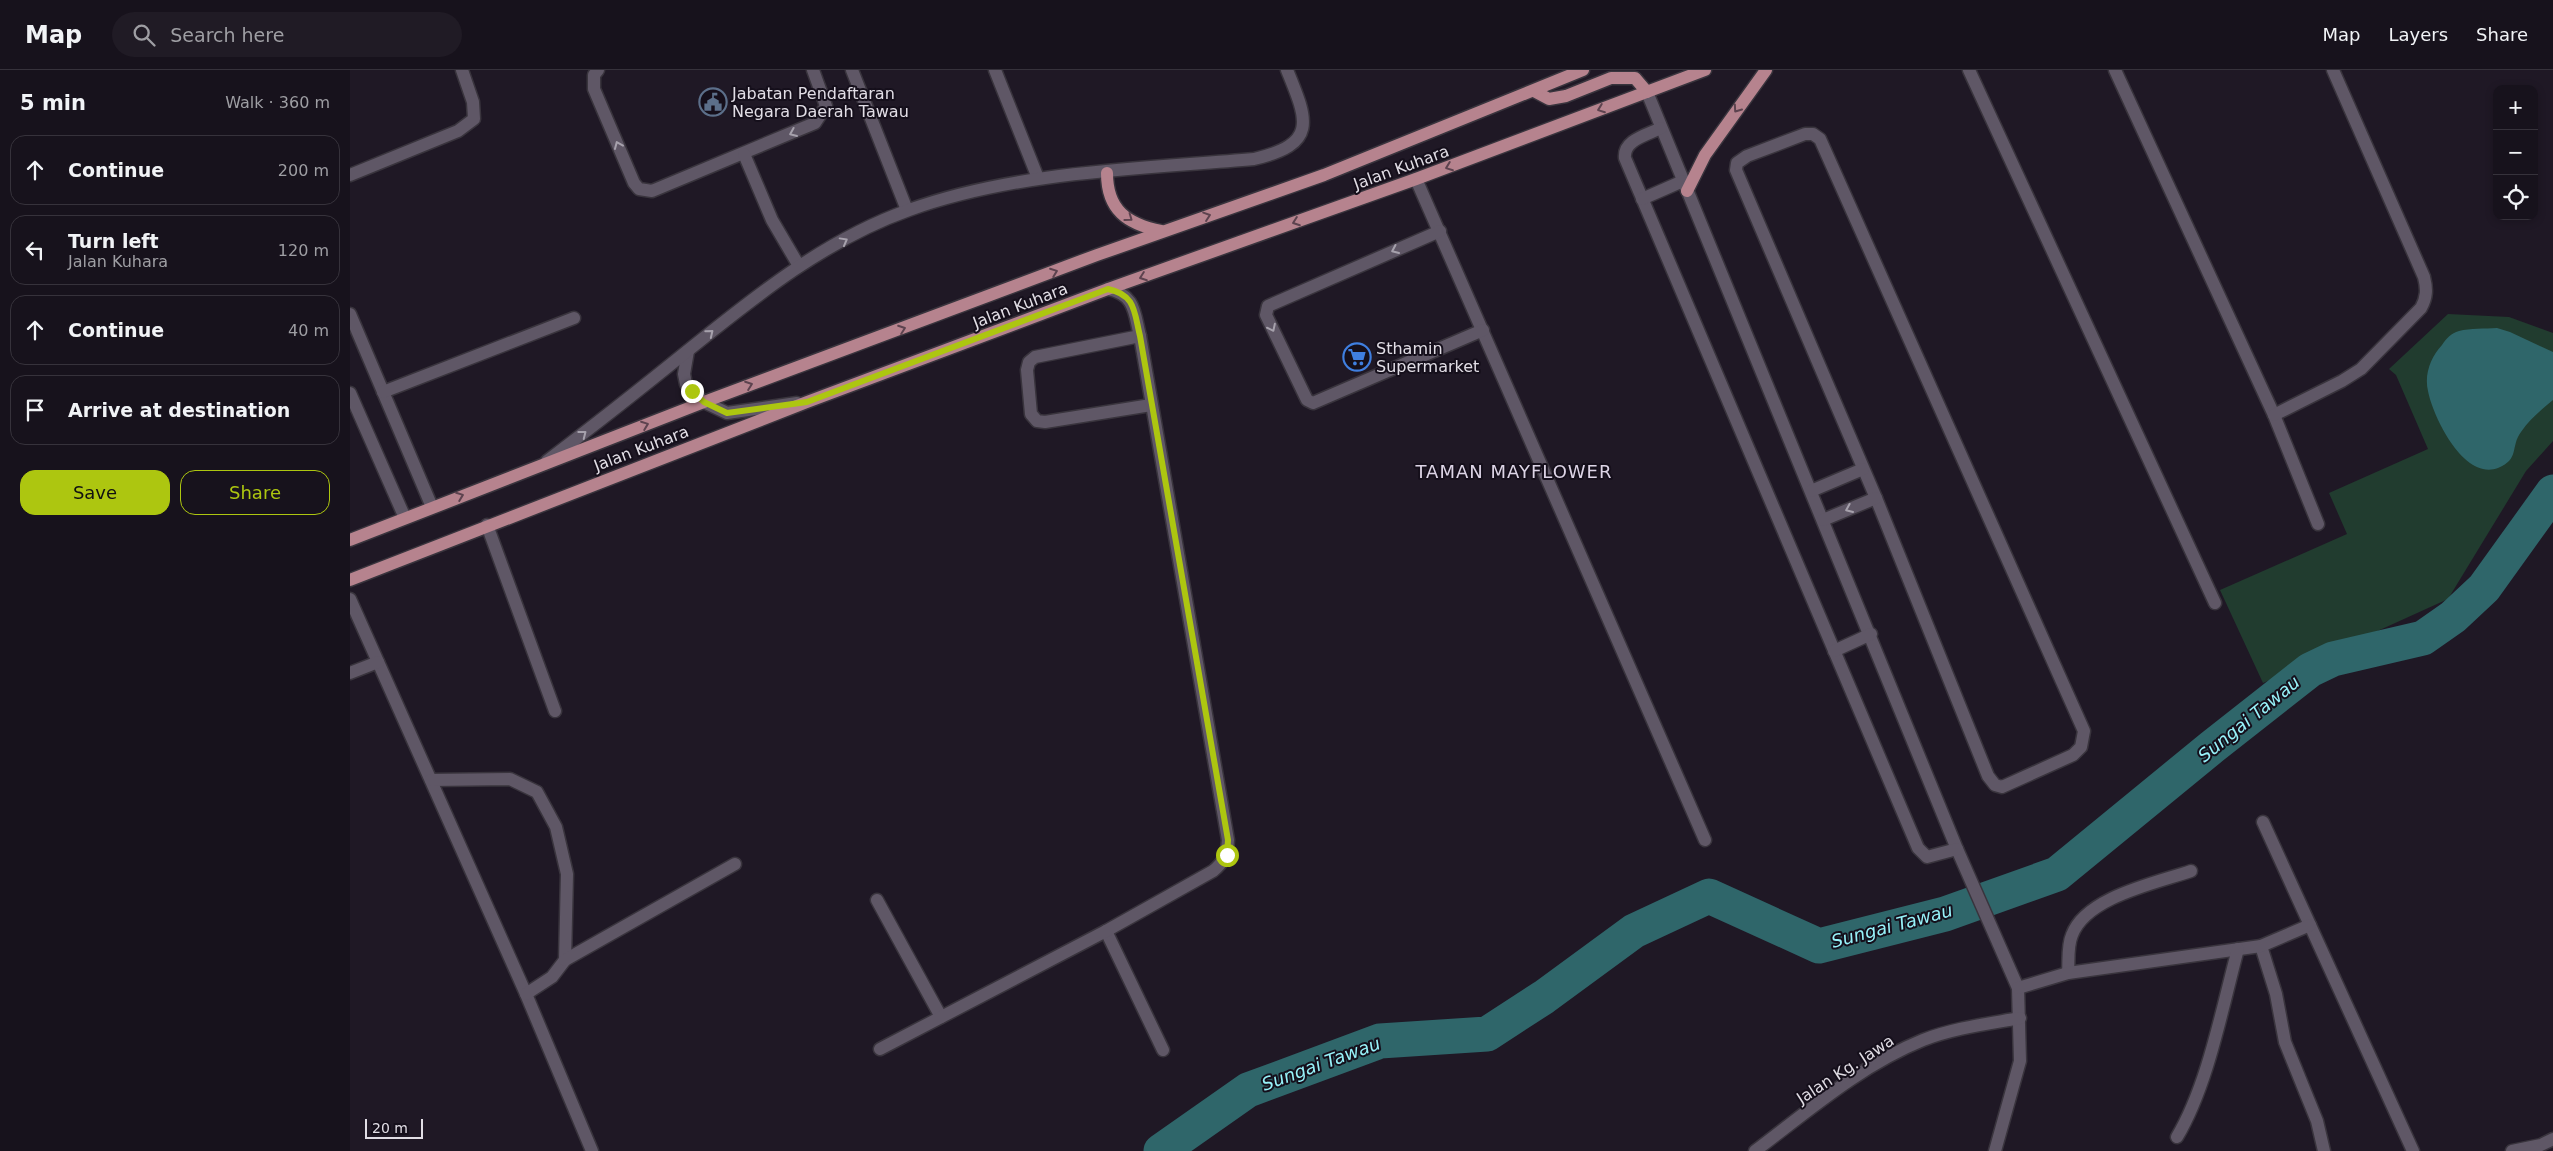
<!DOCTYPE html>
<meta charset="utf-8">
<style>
body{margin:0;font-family:"DejaVu Sans",sans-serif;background:#201b25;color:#f1f3f6}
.controls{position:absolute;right:15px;top:15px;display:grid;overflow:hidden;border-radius:10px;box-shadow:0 2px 8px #0003}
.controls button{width:45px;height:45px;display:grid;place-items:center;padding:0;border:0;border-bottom:1px solid #36323b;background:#17121c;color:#f1f3f6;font:25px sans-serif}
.scale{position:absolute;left:15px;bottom:12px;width:58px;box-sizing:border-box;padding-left:5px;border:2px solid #e1dde5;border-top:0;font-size:14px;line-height:18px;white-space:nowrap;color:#e1dde5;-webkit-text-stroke:4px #150f1b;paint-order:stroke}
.stop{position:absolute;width:15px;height:15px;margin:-11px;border:4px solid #adc610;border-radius:50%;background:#fff}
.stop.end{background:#adc610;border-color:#fff;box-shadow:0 1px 5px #0008}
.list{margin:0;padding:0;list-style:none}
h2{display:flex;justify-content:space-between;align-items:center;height:65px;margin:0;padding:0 20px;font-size:21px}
h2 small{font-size:16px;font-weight:400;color:#9e9ea3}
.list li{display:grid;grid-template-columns:32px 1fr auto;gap:15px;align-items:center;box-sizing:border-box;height:70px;margin:0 10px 10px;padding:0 10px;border:1px solid #36323b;border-radius:15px}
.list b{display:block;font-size:19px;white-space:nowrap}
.list p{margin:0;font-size:16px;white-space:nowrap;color:#9e9ea3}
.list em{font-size:16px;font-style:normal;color:#9e9ea3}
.actions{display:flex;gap:10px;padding:15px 20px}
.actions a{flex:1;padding:11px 0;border:1px solid #adc610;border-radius:15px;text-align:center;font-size:18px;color:#adc610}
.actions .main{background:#adc610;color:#111}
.icon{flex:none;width:28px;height:28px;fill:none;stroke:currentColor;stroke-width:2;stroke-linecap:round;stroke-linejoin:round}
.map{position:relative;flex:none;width:2203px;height:1081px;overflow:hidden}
header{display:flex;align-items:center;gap:30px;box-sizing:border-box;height:70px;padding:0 25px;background:#17121c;border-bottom:1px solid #36323b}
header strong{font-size:24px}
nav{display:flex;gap:28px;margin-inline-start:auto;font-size:18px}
.search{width:350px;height:45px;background:#201b25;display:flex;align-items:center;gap:12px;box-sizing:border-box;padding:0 18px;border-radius:28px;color:#9e9ea3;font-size:19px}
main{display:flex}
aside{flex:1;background:#17121c}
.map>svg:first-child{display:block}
.green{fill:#213c2f}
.water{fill:#2f666a}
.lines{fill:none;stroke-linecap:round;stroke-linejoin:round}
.river{stroke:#2f666a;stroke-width:35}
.minor-casing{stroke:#39343d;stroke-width:15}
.major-casing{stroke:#39343d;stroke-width:15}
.minor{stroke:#5f5766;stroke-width:12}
.major{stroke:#b6838e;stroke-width:12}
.oneway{stroke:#5d434f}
.oneway2{stroke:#a6a1ac}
.route{stroke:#adc610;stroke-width:6}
.labels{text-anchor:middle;stroke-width:4;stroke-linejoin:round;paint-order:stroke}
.poi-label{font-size:16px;fill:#e1dde5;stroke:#150f1b;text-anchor:start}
.street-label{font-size:16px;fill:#e1dde5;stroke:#150f1b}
.neighbourhood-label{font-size:18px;letter-spacing:1px;fill:#ddd4e6;stroke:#150f1b}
.water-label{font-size:18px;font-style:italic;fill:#97f2f9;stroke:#150f1b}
</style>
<header>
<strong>Map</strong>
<div class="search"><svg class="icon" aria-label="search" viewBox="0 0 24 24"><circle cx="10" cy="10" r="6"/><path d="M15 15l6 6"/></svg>Search here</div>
<nav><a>Map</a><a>Layers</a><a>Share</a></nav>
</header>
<main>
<aside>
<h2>5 min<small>Walk · 360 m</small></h2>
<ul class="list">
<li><svg class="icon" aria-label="ahead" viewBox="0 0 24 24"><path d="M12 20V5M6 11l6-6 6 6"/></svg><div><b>Continue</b></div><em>200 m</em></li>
<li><svg class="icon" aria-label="left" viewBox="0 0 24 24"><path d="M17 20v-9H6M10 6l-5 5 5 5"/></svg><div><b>Turn left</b><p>Jalan Kuhara</p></div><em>120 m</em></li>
<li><svg class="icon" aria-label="ahead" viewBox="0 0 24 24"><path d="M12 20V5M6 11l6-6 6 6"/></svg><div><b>Continue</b></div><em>40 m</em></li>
<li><svg class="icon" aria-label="arrive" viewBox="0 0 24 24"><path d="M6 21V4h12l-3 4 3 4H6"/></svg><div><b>Arrive at destination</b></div></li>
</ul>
<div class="actions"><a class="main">Save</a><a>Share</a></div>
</aside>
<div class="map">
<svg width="2203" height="1081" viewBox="0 0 2203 1081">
<rect width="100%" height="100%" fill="#1f1825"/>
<path class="green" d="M2098,244L2159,247L2203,263V371L2176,401L2098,529L1913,613L1870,520L1997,464L1979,423L2078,379L2046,305L2039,299Z"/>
<path class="water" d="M2147,258L2160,262L2203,282V330C2191,340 2180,349 2171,362C2160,377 2170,389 2148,398C2114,411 2083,347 2078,321C2074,304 2081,287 2092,275C2096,269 2101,263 2109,261C2120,258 2135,259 2147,258Z"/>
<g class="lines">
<path class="river" d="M811,1081L898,1020L1030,971L1137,964L1194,927L1284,861L1359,826L1469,876L1595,844L1707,804L1862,677L1960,600L1983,589L2073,568L2103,547L2134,518L2203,422"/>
<g class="minor-casing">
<g id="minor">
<path d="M248,0L244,5V19L284,113L289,119L302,121L465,53L476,36L463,0"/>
<path d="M502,0L557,140"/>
<path d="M645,0L688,108"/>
<path d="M1619,0L1865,533"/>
<path d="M1765,0L1924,345L1968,454"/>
<path d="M1297,22L1607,779L1668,918L1670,991L1645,1081"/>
<path d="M1311,58C1297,65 1273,70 1275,88L1568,778L1577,787L1607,779"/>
<path d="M1455,64H1463L1470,69L1734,661L1731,677L1723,685L1652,717L1645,715L1638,706L1526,428L1386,100L1387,93L1397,86Z"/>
<path d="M394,84L422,150L449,196"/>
<path d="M0,105L108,61L124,49L123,32L112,0"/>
<path d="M1066,109L1355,770"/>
<path d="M1292,129L1333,111"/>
<path d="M1090,161L918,236L916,245L957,330L963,333L1133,260"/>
<path d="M0,244L82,437"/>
<path d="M790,266L685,287L679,292L677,300L681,344L687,351L695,352L801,335"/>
<path d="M338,281L334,304L336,314L354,332L377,343L447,333"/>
<path d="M33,322L224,248"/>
<path d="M0,323L55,448"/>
<path d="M1924,345L1992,311L2011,299L2071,238C2077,227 2077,219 2074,207L1983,0"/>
<path d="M197,391C246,354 294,316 341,278C408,224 477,169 559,140C667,101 790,99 904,89C968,74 958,51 937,0"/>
<path d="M1461,421L1513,399"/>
<path d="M1473,450L1526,428"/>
<path d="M137,455L205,641"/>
<path d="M0,529L176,924L242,1081"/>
<path d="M1484,581L1521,564"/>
<path d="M0,603L28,592"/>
<path d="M81,710L160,709L187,722L206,757L217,804L215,890L202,907L176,924"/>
<path d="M1913,752L2063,1081"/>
<path d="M527,830L591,947"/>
<path d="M756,861L813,980"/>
<path d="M1911,876L1926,924L1935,972L1967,1051L1974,1081"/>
<path d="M215,890L385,794"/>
<path d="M1718,903C1719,892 1717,876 1722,865C1736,827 1806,813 1841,801"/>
<path d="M1668,918L1718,903L1911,876L1960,855"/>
<path d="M530,979L756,861L863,801C874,792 877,785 878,770L790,266C784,243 786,225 758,219"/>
<path d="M1827,1067C1858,1015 1872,938 1888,879"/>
<path d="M1405,1081C1458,1041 1511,995 1573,970C1604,958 1637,954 1670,948"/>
<path d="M2162,1081L2191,1075L2203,1069"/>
</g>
</g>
<g class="major-casing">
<g id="major">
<path d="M1184,21L1199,29L1216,26L1261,8H1285L1297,22"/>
<path d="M757,103C757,140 777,154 811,161"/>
<path d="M1337,121L1355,85L1416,0"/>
<path d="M0,470L354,332L747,185L974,105L1233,0"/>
<path d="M0,510L457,332L758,219L1066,109L1355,0"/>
</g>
</g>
<use href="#minor" class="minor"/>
<use href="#major" class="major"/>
</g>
<defs><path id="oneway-chevron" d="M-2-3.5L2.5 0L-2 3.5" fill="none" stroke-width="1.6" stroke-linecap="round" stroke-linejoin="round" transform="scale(1.25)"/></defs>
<g class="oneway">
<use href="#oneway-chevron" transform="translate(1251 39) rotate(159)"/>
<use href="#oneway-chevron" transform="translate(1387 39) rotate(125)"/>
<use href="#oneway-chevron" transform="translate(1099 97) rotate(159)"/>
<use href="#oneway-chevron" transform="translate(857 146) rotate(-19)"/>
<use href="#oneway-chevron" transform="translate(779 148) rotate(36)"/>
<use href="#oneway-chevron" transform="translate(946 152) rotate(160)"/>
<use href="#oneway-chevron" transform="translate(704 202) rotate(-21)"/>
<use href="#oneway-chevron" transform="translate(793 207) rotate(160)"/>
<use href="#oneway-chevron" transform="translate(552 259) rotate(-20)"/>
<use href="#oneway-chevron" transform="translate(399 315) rotate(-20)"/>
<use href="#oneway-chevron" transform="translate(295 355) rotate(-21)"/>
<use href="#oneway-chevron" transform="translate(110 426) rotate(-21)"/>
</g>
<g class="oneway2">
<use href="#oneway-chevron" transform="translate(443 63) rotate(157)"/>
<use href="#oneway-chevron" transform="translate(268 75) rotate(-113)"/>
<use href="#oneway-chevron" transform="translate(494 171) rotate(-29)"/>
<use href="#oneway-chevron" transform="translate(1045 180) rotate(156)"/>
<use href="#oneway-chevron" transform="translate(922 258) rotate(64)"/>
<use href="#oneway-chevron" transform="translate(360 263) rotate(-39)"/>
<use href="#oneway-chevron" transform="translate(233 364) rotate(-38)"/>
<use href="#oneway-chevron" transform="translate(1499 439) rotate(157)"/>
</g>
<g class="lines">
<path class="route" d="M342,321L354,332L377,343L457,332L758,219C786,225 784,242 790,266L878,770L877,785"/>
</g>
<defs>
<g id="civic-ring" transform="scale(1.4375)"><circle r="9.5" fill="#150f1b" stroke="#5c6f8a" stroke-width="1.5"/><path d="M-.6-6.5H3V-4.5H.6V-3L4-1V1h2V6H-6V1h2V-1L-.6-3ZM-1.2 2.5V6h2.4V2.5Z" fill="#5c6f8a"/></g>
<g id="supermarket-ring" transform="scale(1.4375)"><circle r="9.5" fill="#150f1b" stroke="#3f7fe0" stroke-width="1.5"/><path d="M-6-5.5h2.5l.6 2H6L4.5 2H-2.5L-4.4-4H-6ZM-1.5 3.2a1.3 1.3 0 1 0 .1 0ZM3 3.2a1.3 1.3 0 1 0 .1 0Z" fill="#3f7fe0"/></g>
</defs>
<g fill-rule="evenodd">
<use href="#civic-ring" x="363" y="32"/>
<use href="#supermarket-ring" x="1007" y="287"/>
</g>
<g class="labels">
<g class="poi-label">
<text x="382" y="29">Jabatan Pendaftaran<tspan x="382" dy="18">Negara Daerah Tawau</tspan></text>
<text x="1026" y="284">Sthamin<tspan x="1026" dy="18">Supermarket</tspan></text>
</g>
<g class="street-label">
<text transform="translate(1051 97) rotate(-20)" y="6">Jalan Kuhara</text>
<text transform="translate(670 235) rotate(-21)" y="6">Jalan Kuhara</text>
<text transform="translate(291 378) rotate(-21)" y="6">Jalan Kuhara</text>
<text transform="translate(1495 999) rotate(-33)" y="6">Jalan Kg. Jawa</text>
</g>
<g class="neighbourhood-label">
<text x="1164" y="408">TAMAN MAYFLOWER</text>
</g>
<g class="water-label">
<text transform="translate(1899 649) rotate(-39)" y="6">Sungai Tawau</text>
<text transform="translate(1542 856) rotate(-15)" y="6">Sungai Tawau</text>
<text transform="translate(971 994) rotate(-20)" y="6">Sungai Tawau</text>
</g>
</g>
</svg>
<div class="controls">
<button>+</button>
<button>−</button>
<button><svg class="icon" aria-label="locate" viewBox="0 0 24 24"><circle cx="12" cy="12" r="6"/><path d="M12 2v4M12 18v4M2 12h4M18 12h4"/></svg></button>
</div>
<div class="scale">20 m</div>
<div class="stop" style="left:877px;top:785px"></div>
<div class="stop end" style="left:342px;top:321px"></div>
</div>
</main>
